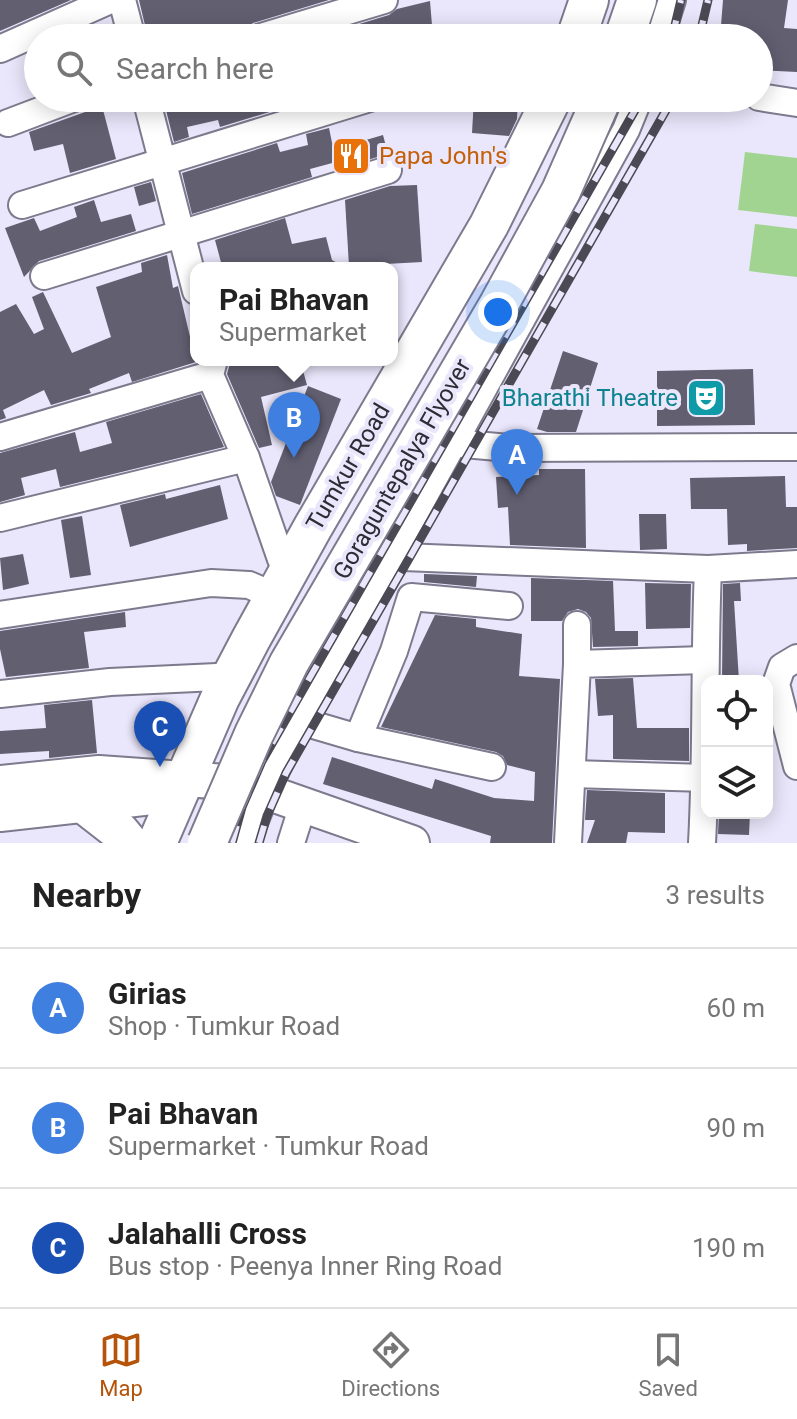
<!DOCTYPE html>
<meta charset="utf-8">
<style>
body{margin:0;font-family:Roboto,sans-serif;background:#f2f2f2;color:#222}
.controls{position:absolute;right:24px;bottom:24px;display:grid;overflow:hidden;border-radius:16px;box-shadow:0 4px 20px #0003}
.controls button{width:72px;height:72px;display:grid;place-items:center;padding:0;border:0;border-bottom:2px solid #e0e0e0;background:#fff;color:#222;font:40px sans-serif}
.you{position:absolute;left:498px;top:312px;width:28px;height:28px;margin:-20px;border:6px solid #fff;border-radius:50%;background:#1a73e8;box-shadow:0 0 0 12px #1a73e833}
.badge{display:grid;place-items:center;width:52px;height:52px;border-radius:50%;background:#b45309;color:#fff;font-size:26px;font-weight:700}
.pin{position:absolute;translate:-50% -66px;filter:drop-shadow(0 2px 4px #0008)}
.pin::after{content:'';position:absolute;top:42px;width:28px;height:24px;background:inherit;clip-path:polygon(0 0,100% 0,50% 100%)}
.popup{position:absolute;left:190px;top:262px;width:208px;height:104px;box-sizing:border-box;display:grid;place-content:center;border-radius:16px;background:#fff;filter:drop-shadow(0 2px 6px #0005);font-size:26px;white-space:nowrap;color:#767676}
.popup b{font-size:30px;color:#222}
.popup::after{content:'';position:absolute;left:50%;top:100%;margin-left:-16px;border:16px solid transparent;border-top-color:#fff}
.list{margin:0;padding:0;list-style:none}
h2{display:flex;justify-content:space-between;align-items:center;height:104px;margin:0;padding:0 32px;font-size:34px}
h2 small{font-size:26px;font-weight:400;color:#767676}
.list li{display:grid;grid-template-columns:52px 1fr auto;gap:24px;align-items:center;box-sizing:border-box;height:120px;padding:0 32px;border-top:2px solid #e0e0e0}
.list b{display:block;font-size:30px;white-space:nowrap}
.list p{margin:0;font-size:26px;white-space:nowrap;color:#767676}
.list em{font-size:26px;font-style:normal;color:#767676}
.icon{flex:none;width:44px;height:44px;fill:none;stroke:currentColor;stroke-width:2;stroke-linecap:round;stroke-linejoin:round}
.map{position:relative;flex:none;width:797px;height:843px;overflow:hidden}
.search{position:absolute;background:#fff;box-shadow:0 4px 20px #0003;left:24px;right:24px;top:24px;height:88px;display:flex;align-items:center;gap:20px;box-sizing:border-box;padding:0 28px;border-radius:44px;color:#767676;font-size:30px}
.sheet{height:464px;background:#fff}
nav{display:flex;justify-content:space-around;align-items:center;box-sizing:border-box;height:112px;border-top:2px solid #e0e0e0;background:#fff;font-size:22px;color:#767676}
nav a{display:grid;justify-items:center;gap:4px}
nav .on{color:#b45309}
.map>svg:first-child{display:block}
.green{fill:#a1d491}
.building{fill:#625f71}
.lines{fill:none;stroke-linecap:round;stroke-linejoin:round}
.minor-casing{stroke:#7d7a8d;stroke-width:30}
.major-casing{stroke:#7d7a8d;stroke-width:38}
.highway-casing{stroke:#7d7a8d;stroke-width:42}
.minor{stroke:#fff;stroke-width:26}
.major{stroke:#fff;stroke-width:34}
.highway{stroke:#fff;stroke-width:38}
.rail-casing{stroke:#4b4953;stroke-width:9}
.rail{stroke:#eae6fb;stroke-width:6;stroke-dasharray:18;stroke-linecap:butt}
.highway-bridge-casing{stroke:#7d7a8d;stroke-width:42;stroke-linecap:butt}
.highway-bridge{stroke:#fff;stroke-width:38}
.labels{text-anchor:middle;stroke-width:8;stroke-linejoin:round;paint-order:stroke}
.food-label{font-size:24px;fill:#c56008;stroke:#eae6fb;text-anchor:start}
.culture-label{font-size:24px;fill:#0d838f;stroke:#eae6fb;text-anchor:end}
.street-label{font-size:24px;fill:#2d2c34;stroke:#eae6fb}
</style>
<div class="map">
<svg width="797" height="843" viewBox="0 0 797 843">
<rect width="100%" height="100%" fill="#eae6fb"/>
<g class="green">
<path d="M745,152L797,158V217L738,210Z"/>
<path d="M755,224L797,229V277L749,271Z"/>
</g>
<g class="building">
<path d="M0,0H71L0,31Z"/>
<path d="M139,0H329L253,23L246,28L242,38H148Z"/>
<path d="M723,0H788L784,28L797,29V72L759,70V38H720Z"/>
<path d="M430,1L432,25L418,38H313L389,15L397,9Z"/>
<path d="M163,98H295L296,104L220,127L218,120L187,127L189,137L174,142Z"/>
<path d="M474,98H518L517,119L509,136L472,133Z"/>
<path d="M102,106L116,159L70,173L63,144L34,151L29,132Z"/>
<path d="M329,128L336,162L310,169L312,177L192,214L182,173L277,143L280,152L308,145L306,134Z"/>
<path d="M383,135L388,154L343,167L342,147Z"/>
<path d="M151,182L156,201L139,206L134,187Z"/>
<path d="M417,185L422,262L349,266L345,200L390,186Z"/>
<path d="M94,200L101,222L131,214L136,231L39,261L24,277L5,228L34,218L40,231L77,217L74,207Z"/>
<path d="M285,218L292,244L326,237L332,260L346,268H227L226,265L222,266L215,240Z"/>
<path d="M167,255L173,288L178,286L196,362L132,382L129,373L89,389L91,393L51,405L44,390L3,410L6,418L0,420V312L16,304L34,334L44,329L32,297L43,292L72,353L111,337L96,287L142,272L141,263Z"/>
<path d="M563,351L598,363L576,432H547L537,429Z"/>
<path d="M243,360H300L307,385L261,397L272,445L259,448L227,374L230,363Z"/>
<path d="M753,369L755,425L657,426V371Z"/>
<path d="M308,386L341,399L300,505L276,496L271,482Z"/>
<path d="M201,394L224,447L60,487L56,469L21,478L25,495L0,502V453L75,432L80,452L112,443L106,422Z"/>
<path d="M539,469H585L586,548L510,545L508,507L498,508L496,477L539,475Z"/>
<path d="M785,476L786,507H797V548L747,551V544L728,545L727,509H691L690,478Z"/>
<path d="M220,485L228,519L130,547L120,505L165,494L166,499Z"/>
<path d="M639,514H666L667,549L640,550Z"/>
<path d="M82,516L91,575L70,578L61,520Z"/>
<path d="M23,554L29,584L3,590L0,558Z"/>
<path d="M424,574L477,576L476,587L424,582Z"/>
<path d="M531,578L613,581L615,631H638V646L593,647L591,618L586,612L578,609L568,612L562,621H531Z"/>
<path d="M645,583L691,584L690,628L646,629Z"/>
<path d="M740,583L741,601H734L739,681H722L723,584Z"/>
<path d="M125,612L126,627L84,632L89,668L6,677L0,649V631Z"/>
<path d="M435,615L476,619V627L522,634L519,676L560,679L552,843H490L491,836L323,784L332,757L432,789L435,779L494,798L534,801L535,772L507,765L503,756L496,752L381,727Z"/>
<path d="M633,678L637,728H689V761L613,759V715L598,716L595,679Z"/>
<path d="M92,700L97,753L49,758V751L0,754V731L46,728L44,705Z"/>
<path d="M587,790L665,793V833L628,832L626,843H587L595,820H585Z"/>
<path d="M719,813H750L749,835L718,834Z"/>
</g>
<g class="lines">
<g class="minor-casing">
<g id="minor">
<path d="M122,0L132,38"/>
<path d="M258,38L384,0"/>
<path d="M660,38L672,0"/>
<path d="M0,49L110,0"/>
<path d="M759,97L797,103"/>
<path d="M146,98L196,291"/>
<path d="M8,123L74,98"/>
<path d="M22,205L370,98"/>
<path d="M44,276L388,170"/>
<path d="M214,360L210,375L246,458L281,559"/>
<path d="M0,437L210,375"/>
<path d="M453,443L509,448L797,447"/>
<path d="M0,518L246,458"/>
<path d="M378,556L708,569C704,661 707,752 702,843"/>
<path d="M708,569L797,564"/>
<path d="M0,615L211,583L249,585L263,591"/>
<path d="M577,625V664"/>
<path d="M797,658L782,667L776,684L797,766"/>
<path d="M0,694L110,682L217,677"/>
<path d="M300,721L358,738L492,767"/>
<path d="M358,738L394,651L411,597L509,606"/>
<path d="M572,774L706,778"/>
<path d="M246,843L269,785L300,721L626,130L639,98"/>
<path d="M291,843L303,805"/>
<path d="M568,843L577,664L704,660"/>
</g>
</g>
<g class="major-casing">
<g id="major">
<path d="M0,783L99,773L269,785L275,795"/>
<path d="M275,795L412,843"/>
<path d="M0,814L179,794"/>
</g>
</g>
<g class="highway-casing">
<g id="highway">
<path d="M576,38L589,0"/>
<path d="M624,38L637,0"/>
<path d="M84,804L120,832L129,843"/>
<path d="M157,843L220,698L251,639L313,527L489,225L552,98"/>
</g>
</g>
<use href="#minor" class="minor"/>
<use href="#major" class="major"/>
<use href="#highway" class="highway"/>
<g class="rail-casing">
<g id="rail">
<path d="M672,38L681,0"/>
<path d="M699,38L708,0"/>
<path d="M232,843L242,807L262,761L642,98"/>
<path d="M259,843L267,816L286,773L673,98"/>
</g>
</g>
<use href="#rail" class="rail"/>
<g class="highway-bridge-casing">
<path id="highway-bridge" d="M207,843L254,734L289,663L499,304L561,191L602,98"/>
</g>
<use href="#highway-bridge" class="highway-bridge"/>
</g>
<defs>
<g id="restaurant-square" transform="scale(2)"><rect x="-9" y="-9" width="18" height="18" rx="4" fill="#e8710a" stroke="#eae6fb"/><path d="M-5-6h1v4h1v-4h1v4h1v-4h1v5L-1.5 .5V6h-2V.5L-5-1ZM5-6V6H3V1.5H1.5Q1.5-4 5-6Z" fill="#fff"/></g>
<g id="theatre-square" transform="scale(2)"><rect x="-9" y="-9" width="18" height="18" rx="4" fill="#0f9aa8" stroke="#eae6fb"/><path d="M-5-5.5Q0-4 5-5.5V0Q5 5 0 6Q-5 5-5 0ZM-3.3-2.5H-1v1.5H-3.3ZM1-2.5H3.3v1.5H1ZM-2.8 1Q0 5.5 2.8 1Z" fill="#fff"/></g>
</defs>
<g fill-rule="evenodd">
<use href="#restaurant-square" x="351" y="156"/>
<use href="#theatre-square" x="706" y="398"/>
</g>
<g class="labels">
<g class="food-label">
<text x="379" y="164">Papa John's</text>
</g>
<g class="culture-label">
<text x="678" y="406">Bharathi Theatre</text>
</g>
<g class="street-label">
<text transform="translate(348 467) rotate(-60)" y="8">Tumkur Road</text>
<text transform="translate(402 469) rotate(-60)" y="8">Goraguntepalya Flyover</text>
</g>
</g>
</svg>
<div class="controls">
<button><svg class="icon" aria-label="locate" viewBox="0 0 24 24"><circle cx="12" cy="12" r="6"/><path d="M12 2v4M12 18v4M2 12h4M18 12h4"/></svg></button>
<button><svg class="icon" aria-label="layers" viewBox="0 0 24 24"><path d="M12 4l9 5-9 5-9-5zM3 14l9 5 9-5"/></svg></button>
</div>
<div class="you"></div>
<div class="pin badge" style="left:517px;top:495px;background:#3f7fe0">A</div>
<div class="pin badge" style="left:294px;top:458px;background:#3f7fe0">B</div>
<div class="popup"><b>Pai Bhavan</b>Supermarket</div>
<div class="pin badge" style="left:160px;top:767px;background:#1a4fb4">C</div>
<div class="search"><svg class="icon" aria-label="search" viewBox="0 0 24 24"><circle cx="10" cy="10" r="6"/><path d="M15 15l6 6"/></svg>Search here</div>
</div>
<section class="sheet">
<h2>Nearby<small>3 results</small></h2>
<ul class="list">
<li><span class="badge" style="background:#3f7fe0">A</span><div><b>Girias</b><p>Shop · Tumkur Road</p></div><em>60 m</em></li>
<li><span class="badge" style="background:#3f7fe0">B</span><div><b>Pai Bhavan</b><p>Supermarket · Tumkur Road</p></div><em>90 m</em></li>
<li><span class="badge" style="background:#1a4fb4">C</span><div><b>Jalahalli Cross</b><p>Bus stop · Peenya Inner Ring Road</p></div><em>190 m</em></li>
</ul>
</section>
<nav>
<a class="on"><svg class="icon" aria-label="map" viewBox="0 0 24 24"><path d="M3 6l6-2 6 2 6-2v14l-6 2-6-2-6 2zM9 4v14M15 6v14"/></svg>Map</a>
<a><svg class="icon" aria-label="directions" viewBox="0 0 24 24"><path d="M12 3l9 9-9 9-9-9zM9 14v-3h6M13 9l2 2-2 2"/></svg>Directions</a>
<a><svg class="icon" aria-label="saved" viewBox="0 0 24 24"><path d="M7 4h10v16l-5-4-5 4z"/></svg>Saved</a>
</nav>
